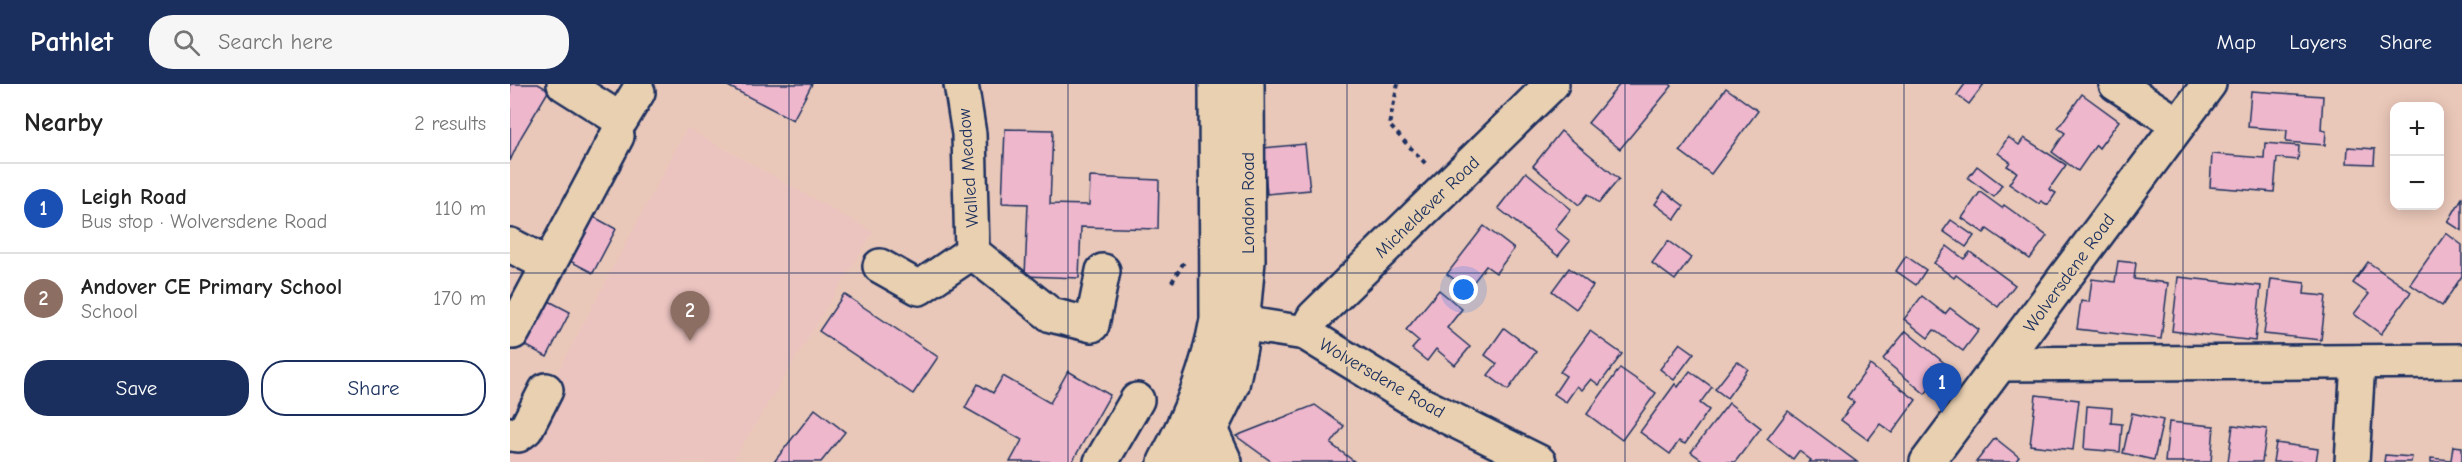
<!DOCTYPE html>
<meta charset="utf-8">
<style>
body{margin:0;font-family:"Comic Neue",sans-serif;background:#f6f6f6;color:#222}
.controls{position:absolute;right:18px;top:18px;display:grid;overflow:hidden;border-radius:12px;box-shadow:0 3px 15px #0003}
.controls button{width:54px;height:54px;display:grid;place-items:center;padding:0;border:0;border-bottom:2px solid #e0e0e0;background:#fff;color:#222;font:30px sans-serif}
.you{position:absolute;left:954px;top:206px;width:21px;height:21px;margin:-15px;border:4px solid #fff;border-radius:50%;background:#1a73e8;box-shadow:0 0 0 9px #1a73e833}
.badge{display:grid;place-items:center;width:39px;height:39px;border-radius:50%;background:#1b2f5e;color:#fff;font-size:20px;font-weight:700}
.pin{position:absolute;translate:-50% -50px;filter:drop-shadow(0 2px 3px #0008)}
.pin::after{content:'';position:absolute;top:32px;width:21px;height:18px;background:inherit;clip-path:polygon(0 0,100% 0,50% 100%)}
.list{margin:0;padding:0;list-style:none}
h2{display:flex;justify-content:space-between;align-items:center;height:78px;margin:0;padding:0 24px;font-size:26px}
h2 small{font-size:20px;font-weight:400;color:#767676}
.list li{display:grid;grid-template-columns:39px 1fr auto;gap:18px;align-items:center;box-sizing:border-box;height:90px;padding:0 24px;border-top:2px solid #e0e0e0}
.list b{display:block;font-size:22px;white-space:nowrap}
.list p{margin:0;font-size:20px;white-space:nowrap;color:#767676}
.list em{font-size:20px;font-style:normal;color:#767676}
.actions{display:flex;gap:12px;padding:18px 24px}
.actions a{flex:1;padding:14px 0;border:2px solid #1b2f5e;border-radius:24px;text-align:center;font-size:21px;color:#1b2f5e}
.actions .main{background:#1b2f5e;color:#fff}
.icon{flex:none;width:33px;height:33px;fill:none;stroke:currentColor;stroke-width:2;stroke-linecap:round;stroke-linejoin:round}
.map{position:relative;flex:none;width:1952px;height:378px;overflow:hidden}
header{display:flex;align-items:center;gap:36px;box-sizing:border-box;height:84px;padding:0 30px;background:#1b2f5e;color:#fff}
header strong{font-size:28px}
nav{display:flex;gap:33px;margin-inline-start:auto;font-size:21px}
.search{width:420px;height:54px;background:#f6f6f6;display:flex;align-items:center;gap:15px;box-sizing:border-box;padding:0 21px;border-radius:24px;color:#767676;font-size:22px}
main{display:flex}
aside{flex:1;background:#fff}
.map>svg:first-child{display:block}
.built{fill:#ebc3bf}
.building{fill:#eeb7cc;stroke:#1b2f5e;stroke-width:1.5}
.lines{fill:none;stroke-linecap:round;stroke-linejoin:round}
.minor-casing{stroke:#1b2f5e;stroke-width:38}
.path{stroke:#1b2f5e;stroke-width:4;stroke-dasharray:4.5 4.5;stroke-linecap:butt}
.minor{stroke:#e9d0b1;stroke-width:33}
.grid{fill:none;stroke:#1b2f5e;stroke-width:1.5;stroke-opacity:0.55}
.labels{text-anchor:middle;stroke-width:6;stroke-linejoin:round;paint-order:stroke}
.street-label{font-size:18px;fill:#1b2f5e;stroke:#e9d0b1}
</style>
<header>
<strong>Pathlet</strong>
<div class="search"><svg class="icon" aria-label="search" viewBox="0 0 24 24"><circle cx="10" cy="10" r="6"/><path d="M15 15l6 6"/></svg>Search here</div>
<nav><a>Map</a><a>Layers</a><a>Share</a></nav>
</header>
<main>
<aside>
<h2>Nearby<small>2 results</small></h2>
<ul class="list">
<li><span class="badge" style="background:#1a4fb4">1</span><div><b>Leigh Road</b><p>Bus stop · Wolversdene Road</p></div><em>110 m</em></li>
<li><span class="badge" style="background:#8d6e63">2</span><div><b>Andover CE Primary School</b><p>School</p></div><em>170 m</em></li>
</ul>
<div class="actions"><a class="main">Save</a><a>Share</a></div>
</aside>
<div class="map">
<svg width="1952" height="378" viewBox="0 0 1952 378">
<rect width="100%" height="100%" fill="#eac8b9"/>
<filter id="ink" filterUnits="userSpaceOnUse"><feTurbulence type="fractalNoise" baseFrequency=".0167" numOctaves="2"/><feDisplacementMap in="SourceGraphic" scale="12" xChannelSelector="R" yChannelSelector="G"/><feConvolveMatrix kernelMatrix="1 2 1 2 8 2 1 2 1" color-interpolation-filters="sRGB"/></filter>
<g filter="url(#ink)">
<path class="built" d="M177,44L363,148L222,378H0V366L5,369Z"/>
<g class="building">
<path d="M0,0H28L39,6L11,53L0,77Z"/>
<path d="M214,0H302L283,36Z"/>
<path d="M1110,0H1160L1162,2L1110,65L1078,39Z"/>
<path d="M1455,0H1474L1459,20L1447,11Z"/>
<path d="M1216,4L1248,27L1201,90L1170,67Z"/>
<path d="M1741,7L1813,12L1811,46L1816,47L1815,61L1776,58L1777,46L1738,43Z"/>
<path d="M1572,10L1609,37L1589,64L1586,61L1568,87L1542,68L1555,49L1548,44Z"/>
<path d="M495,45L543,46L540,120L579,121L580,93L649,96L648,145L571,143L569,194L515,192L518,120L492,119Z"/>
<path d="M1051,47L1109,95L1089,119L1078,110L1069,121L1023,82Z"/>
<path d="M1498,53L1509,61L1514,54L1556,81L1539,105L1546,109L1538,121L1531,117L1529,120L1499,100L1507,88L1497,82L1500,78L1488,69Z"/>
<path d="M1755,59L1789,62L1788,76L1767,74L1764,108L1700,103L1702,70L1754,74Z"/>
<path d="M795,60L800,106L757,110L753,64Z"/>
<path d="M1838,63L1865,65L1864,80L1837,79Z"/>
<path d="M1467,82L1492,101L1484,113L1458,94Z"/>
<path d="M1016,88L1061,125L1045,145L1060,157L1048,172L988,124Z"/>
<path d="M1154,107L1174,122L1165,135L1145,120Z"/>
<path d="M1470,108L1492,124L1494,121L1537,152L1520,175L1477,145L1474,149L1452,134Z"/>
<path d="M1952,114V147L1938,138Z"/>
<path d="M84,133L106,145L83,189L60,177Z"/>
<path d="M1441,136L1464,152L1456,163L1433,147Z"/>
<path d="M974,142L1004,165L986,189L976,182L958,205L937,190Z"/>
<path d="M1936,149L1952,161V192L1932,222L1900,200Z"/>
<path d="M1158,157L1181,174L1165,196L1142,179Z"/>
<path d="M1437,162L1454,175L1460,168L1505,201L1488,223L1446,191L1444,194L1424,179Z"/>
<path d="M1396,172L1416,186L1406,201L1386,187Z"/>
<path d="M1608,177L1626,179L1624,195L1658,199L1651,255L1567,245L1571,217L1579,218L1582,195L1605,198Z"/>
<path d="M1858,178L1901,208L1871,250L1844,230L1859,210L1843,199Z"/>
<path d="M1059,184L1083,202L1066,225L1042,207Z"/>
<path d="M1668,193L1751,202L1745,257L1662,247Z"/>
<path d="M1761,195L1795,199L1794,210L1816,212L1811,256L1754,250Z"/>
<path d="M929,206L952,225L937,244L960,263L945,281L926,265L917,277L902,265L909,257L896,246Z"/>
<path d="M334,210L428,273L403,310L309,247Z"/>
<path d="M1412,212L1435,230L1440,224L1469,246L1453,267L1424,246L1418,254L1394,235Z"/>
<path d="M37,216L60,228L37,273L13,260Z"/>
<path d="M994,244L1026,268L998,306L978,291L987,280L975,271Z"/>
<path d="M1080,247L1112,270L1089,301L1081,295L1072,306L1067,302L1056,318L1044,310L1056,292L1050,288Z"/>
<path d="M1396,247L1438,282L1415,310L1373,275Z"/>
<path d="M1170,259L1184,269L1164,296L1150,285Z"/>
<path d="M1227,277L1238,285L1217,314L1205,305Z"/>
<path d="M1360,281L1406,316L1382,349L1370,340L1358,356L1331,336L1344,318L1337,313Z"/>
<path d="M1110,284L1146,309L1112,356L1077,330Z"/>
<path d="M558,287L600,311L562,378H500L512,356L455,324L468,300L483,309L493,292L540,319Z"/>
<path d="M1180,287L1202,303L1190,319L1199,326L1175,360L1169,357L1160,370L1130,348L1165,300L1168,303Z"/>
<path d="M1526,311L1569,316L1563,366L1520,361Z"/>
<path d="M1219,319L1251,344L1225,378H1195L1181,368Z"/>
<path d="M805,321L834,342L821,360L845,378H762L726,352Z"/>
<path d="M1577,322L1602,324L1601,339L1612,340L1610,368L1574,365Z"/>
<path d="M305,325L335,348L311,378H264Z"/>
<path d="M1278,327L1347,378H1299L1301,376L1289,367L1283,375L1257,355Z"/>
<path d="M1622,329L1653,336L1644,376L1613,369Z"/>
<path d="M1659,338L1704,342L1701,378H1655Z"/>
<path d="M1723,341L1757,345L1752,378H1718Z"/>
<path d="M1485,354L1509,373L1505,378H1466Z"/>
<path d="M1766,359L1808,365L1806,378H1763Z"/>
<path d="M1943,362L1952,363V378H1921V374L1941,376Z"/>
<path d="M1875,371L1902,373L1901,378H1874Z"/>
</g>
<g class="lines">
<g class="minor-casing">
<g id="minor">
<path d="M54,0L111,36L128,8"/>
<path d="M451,0L459,50L462,168"/>
<path d="M1606,0L1668,40"/>
<path d="M0,161L37,180"/>
<path d="M462,168L541,231L582,241L593,187"/>
<path d="M370,182L409,204L462,168"/>
<path d="M712,236L795,249L909,319L1029,378"/>
<path d="M3,248L107,52"/>
<path d="M795,249L804,233L1042,0"/>
<path d="M1492,280L1952,277"/>
<path d="M700,345L715,378"/>
<path d="M0,350L8,351L16,345L36,306"/>
<path d="M591,378L627,316"/>
<path d="M655,378C679,334 698,285 707,236L706,0"/>
<path d="M684,378L722,301L730,263L738,177L737,0"/>
<path d="M1417,378L1699,0"/>
<path d="M1842,378L1848,278"/>
</g>
</g>
<g class="path">
<path d="M888,0L879,41L916,80"/>
<path d="M662,198L674,178"/>
</g>
<use href="#minor" class="minor"/>
</g>
</g>
<path class="grid" d="M279,0V378M558,0V378M837,0V378M1115,0V378M1394,0V378M1673,0V378M0,189H1952"/>
<g class="labels">
<g class="street-label">
<text transform="translate(458 84) rotate(-94)" y="6">Walled Meadow</text>
<text transform="translate(738 119) rotate(-90)" y="6">London Road</text>
<text transform="translate(917 123) rotate(-44)" y="6">Micheldever Road</text>
<text transform="translate(1559 189) rotate(-54)" y="6">Wolversdene Road</text>
<text transform="translate(872 294) rotate(30)" y="6">Wolversdene Road</text>
</g>
</g>
</svg>
<div class="controls">
<button>+</button>
<button>−</button>
</div>
<div class="you"></div>
<div class="pin badge" style="left:1432px;top:329px;background:#1a4fb4">1</div>
<div class="pin badge" style="left:180px;top:257px;background:#8d6e63">2</div>
</div>
</main>
